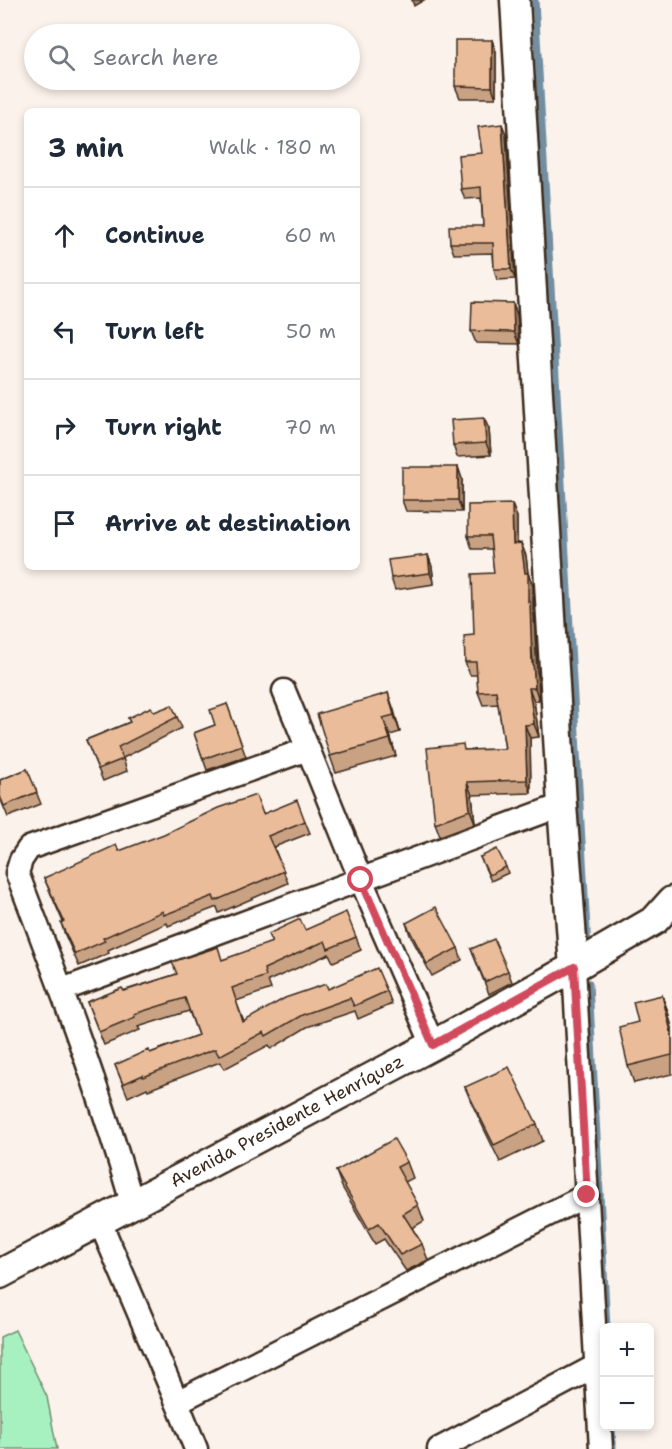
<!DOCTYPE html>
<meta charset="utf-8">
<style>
body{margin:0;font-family:"Shantell Sans",sans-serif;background:#f6f6f7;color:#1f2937}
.controls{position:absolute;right:18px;bottom:18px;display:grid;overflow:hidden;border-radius:9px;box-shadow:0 3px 9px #0003}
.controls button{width:54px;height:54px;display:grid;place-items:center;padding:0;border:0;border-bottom:2px solid #e0e1e3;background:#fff;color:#1f2937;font:30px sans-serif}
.stop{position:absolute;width:18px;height:18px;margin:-14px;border:4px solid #d1495b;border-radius:50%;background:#fff}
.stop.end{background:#d1495b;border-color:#fff;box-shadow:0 2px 6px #0008}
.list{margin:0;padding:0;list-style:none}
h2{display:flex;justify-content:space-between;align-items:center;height:78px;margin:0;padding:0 24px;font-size:26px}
h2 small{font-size:20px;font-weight:400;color:#747a83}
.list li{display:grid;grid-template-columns:39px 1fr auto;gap:18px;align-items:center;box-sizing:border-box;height:96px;padding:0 24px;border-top:2px solid #e0e1e3}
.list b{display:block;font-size:22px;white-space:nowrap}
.list em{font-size:20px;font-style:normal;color:#747a83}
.icon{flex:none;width:33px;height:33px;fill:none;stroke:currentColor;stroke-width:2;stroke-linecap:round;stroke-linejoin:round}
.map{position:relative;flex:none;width:672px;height:1449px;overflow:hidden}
.search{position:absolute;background:#fff;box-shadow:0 3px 9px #0003;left:24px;top:24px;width:336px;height:66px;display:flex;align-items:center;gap:15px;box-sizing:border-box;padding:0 21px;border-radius:33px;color:#747a83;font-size:22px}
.panel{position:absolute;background:#fff;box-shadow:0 3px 9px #0003;left:24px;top:108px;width:336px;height:462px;border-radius:9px}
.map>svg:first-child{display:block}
.green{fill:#a7f1c0;stroke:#718e6f;stroke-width:1.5}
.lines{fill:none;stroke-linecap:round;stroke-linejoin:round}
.stream{stroke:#728ea0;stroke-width:7}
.minor-casing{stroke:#3b2a1e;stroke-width:27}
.tertiary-casing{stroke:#3b2a1e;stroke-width:33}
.minor{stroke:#fff;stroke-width:22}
.tertiary{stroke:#fff;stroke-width:28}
.wall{fill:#c9a284;stroke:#3b2a1e;stroke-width:1.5}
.shaded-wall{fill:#a4846c;stroke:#3b2a1e;stroke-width:1.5}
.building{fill:#eabc9a;stroke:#3b2a1e;stroke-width:1.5}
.route{stroke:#d1495b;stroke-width:8}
.labels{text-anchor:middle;stroke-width:4.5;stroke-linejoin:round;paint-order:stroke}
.street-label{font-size:18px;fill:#3b2a1e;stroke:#fff}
</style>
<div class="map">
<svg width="672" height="1449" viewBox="0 0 672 1449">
<rect width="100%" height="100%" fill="#fbf2eb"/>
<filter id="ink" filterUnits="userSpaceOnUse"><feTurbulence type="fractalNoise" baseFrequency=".0167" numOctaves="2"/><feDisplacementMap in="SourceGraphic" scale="12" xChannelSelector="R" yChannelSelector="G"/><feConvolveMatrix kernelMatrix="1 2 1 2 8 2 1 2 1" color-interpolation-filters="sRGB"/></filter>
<g filter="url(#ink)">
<path class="green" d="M15,1330L47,1397L57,1449H0V1337Z"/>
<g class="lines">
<g class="stream">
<path d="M535,0L588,949"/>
<path d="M589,983L607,1328"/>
<path d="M612,1426L613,1449"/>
</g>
<g class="minor-casing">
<g id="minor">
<path d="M284,691L308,749"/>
<path d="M574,967L601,1449"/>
<path d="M62,990L562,805"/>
<path d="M132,1203C100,1091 59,982 17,873L21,860L29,848L308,749L361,880L433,1045"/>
<path d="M100,1222L177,1402L196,1449"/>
<path d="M177,1402L587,1195"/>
<path d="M439,1449L596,1366"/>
</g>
</g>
<g class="tertiary-casing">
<g id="tertiary">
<path d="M515,0L562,805L574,967"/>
<path d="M0,1274L433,1045L574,967L655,920L672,901"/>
</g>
</g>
<use href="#minor" class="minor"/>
<use href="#tertiary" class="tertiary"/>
</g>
<g class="wall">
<path d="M492,40L496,52V98H460L455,86Z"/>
<path d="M506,134L515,279L497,280L494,269L493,253L454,254L450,243L483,226L481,198L465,199L461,189L482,153Z"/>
<path d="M513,303L517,315L519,344L476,343L471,331Z"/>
<path d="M489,429L491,455L457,457L453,445Z"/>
<path d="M458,467L462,479V512L406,511L402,500Z"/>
<path d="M517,517V543H521L526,556L528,573L533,586V610L534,615L537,672L538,676L539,700L534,701L539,737L530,738L531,793L472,795L475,823L440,836L435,823L465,750L505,749L498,704L483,705L478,692L477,675H470L465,662L494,573L492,549H472L468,536Z"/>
<path d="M428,555L432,567L434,584L395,590L391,578Z"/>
<path d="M388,693L400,732L390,735L396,756L336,773L330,756Z"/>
<path d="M227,704L246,757L207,770L194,733L215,725Z"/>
<path d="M154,712L177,717L182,728L123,758L127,771L103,781L86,740L130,722L128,718Z"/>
<path d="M27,769L41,804L8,817L0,798V780Z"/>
<path d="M263,814L305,821L310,833L274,847L288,883L219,913L217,907L168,926L167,923L108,950L109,953L79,966L65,935L61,923L63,922L44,878L119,851Z"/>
<path d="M480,857L506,867L508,873L491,881Z"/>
<path d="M406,923L458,948L462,960L432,976L410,935Z"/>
<path d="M305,930L356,937L361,950L333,962L329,954L268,981L271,989L236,1001L244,1022L328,989L387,991L392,1004L358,1019L355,1011L307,1027L271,1049L269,1045L224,1069L220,1062L148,1090L147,1088L128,1097L115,1065L150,1053L198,1035L189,1011L138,1027L140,1030L104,1045L87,1002L222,960L272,943L268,934Z"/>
<path d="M471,949L508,971L512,982L489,994Z"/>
<path d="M662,995L668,1012L672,1028V1074L634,1083L628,1066L638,1022Z"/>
<path d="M465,1087L537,1124L543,1141L500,1162L472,1104Z"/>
<path d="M407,1162L413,1178L405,1182L418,1205L424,1221L412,1228L422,1244L428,1260L406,1271L384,1239L375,1244L342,1187L336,1171Z"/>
</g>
<g class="shaded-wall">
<path d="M412,0H424L414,6Z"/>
<path d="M492,40L496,52V98L492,87Z"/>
<path d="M502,124L506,134L515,279L511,269Z"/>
<path d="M513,303L517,315L519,344L514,332Z"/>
<path d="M484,418L489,429L491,455L486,443Z"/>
<path d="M458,467L462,479V512L458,500Z"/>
<path d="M512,504L517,517V556L513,544Z"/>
<path d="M521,543L526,556L528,574V573L533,586V610L534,615L537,672L538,676L539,700L535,688L528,602Z"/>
<path d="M428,555L432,567L434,584L430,573Z"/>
<path d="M529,688L534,701L539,737L534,724Z"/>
<path d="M388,693L394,710L400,732L394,715Z"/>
<path d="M383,718L390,735L396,756L390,739Z"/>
<path d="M525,725L530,738L531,793L527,780Z"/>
<path d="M467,782L472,795L475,823L470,810Z"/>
<path d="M662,995L668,1012L672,1028V1036Z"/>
</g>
<g class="building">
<path d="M455,40H492V87L455,86Z"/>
<path d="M502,124L511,269H494L493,243H450L449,226H483L481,187L461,189L458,155L482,153L478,127Z"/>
<path d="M472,302L513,303L514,332L471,331Z"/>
<path d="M484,418L486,443L453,445L451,420Z"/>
<rect x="402" y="467" width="56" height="33"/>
<path d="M512,504L513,544L521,543L525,573H528V602H530L532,663H533L535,688H529L534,724L525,725L527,780L467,782L470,810L435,823L427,748L463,744L464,750L505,749L496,691L478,692L476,662H465L464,636L474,635L472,574L494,573L490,536H468V505Z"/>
<path d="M428,555L430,573L391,578L388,560Z"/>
<path d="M388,693L394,715L383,718L390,739L330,756L317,714Z"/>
<path d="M227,704L242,745L203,759L194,733L215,725L210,710Z"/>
<path d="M172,705L177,717L118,747L123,759L98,769L86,740L130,722L128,718L151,707L154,712Z"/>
<path d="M27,769L37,792L4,806L0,796V780Z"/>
<path d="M256,795L263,814L297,800L305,821L268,836L284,871L215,901L213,896L164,915L163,911L103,938L105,941L75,954L61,923L64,921L44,878L116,845L119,851L164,834L218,808Z"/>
<path d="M497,849L506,867L489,875L480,857Z"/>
<path d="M436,907L458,948L427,964L406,923Z"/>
<path d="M346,912L356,937L328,949L325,941L264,969L266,976L232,988L243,1022L285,998L326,984L328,989L377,968L387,991L354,1006L350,998L302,1015L266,1036L264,1032L219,1056L215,1049L143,1077V1075L123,1084L115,1065L148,1050L150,1053L198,1035L185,998L134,1014L135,1017L99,1032L87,1002L122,988L124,991L177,974L172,962L218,947L222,960L272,942L268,934L300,919L305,930Z"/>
<path d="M494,939L508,971L485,982L471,949Z"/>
<path d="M662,995L672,1036V1055L628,1066L619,1027L638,1022L633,1002Z"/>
<path d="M509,1067L537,1124L494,1145L465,1087Z"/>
<path d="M394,1139L407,1162L397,1167L418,1205L403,1214L422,1244L400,1255L379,1223L369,1229L336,1171Z"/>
</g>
</g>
<g class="lines" filter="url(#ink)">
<path class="route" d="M361,880L433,1045L574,967L587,1195"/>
</g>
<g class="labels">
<g class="street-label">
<text transform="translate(287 1121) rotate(-28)" y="6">Avenida Presidente Henríquez</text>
</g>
</g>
</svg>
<div class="controls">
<button>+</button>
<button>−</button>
</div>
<div class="stop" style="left:361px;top:880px"></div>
<div class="stop end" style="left:587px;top:1195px"></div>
<div class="search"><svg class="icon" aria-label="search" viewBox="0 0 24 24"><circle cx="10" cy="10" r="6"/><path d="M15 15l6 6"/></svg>Search here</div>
<section class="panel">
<h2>3 min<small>Walk · 180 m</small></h2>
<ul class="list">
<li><svg class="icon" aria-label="ahead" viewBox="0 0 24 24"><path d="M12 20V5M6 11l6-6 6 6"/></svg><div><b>Continue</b></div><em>60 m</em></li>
<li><svg class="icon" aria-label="left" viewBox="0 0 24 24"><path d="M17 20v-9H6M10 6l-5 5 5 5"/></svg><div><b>Turn left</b></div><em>50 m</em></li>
<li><svg class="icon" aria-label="right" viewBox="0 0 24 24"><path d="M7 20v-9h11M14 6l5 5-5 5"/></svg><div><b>Turn right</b></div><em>70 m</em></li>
<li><svg class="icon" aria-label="arrive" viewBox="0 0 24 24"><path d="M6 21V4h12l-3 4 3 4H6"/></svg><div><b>Arrive at destination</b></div></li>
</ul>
</section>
</div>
